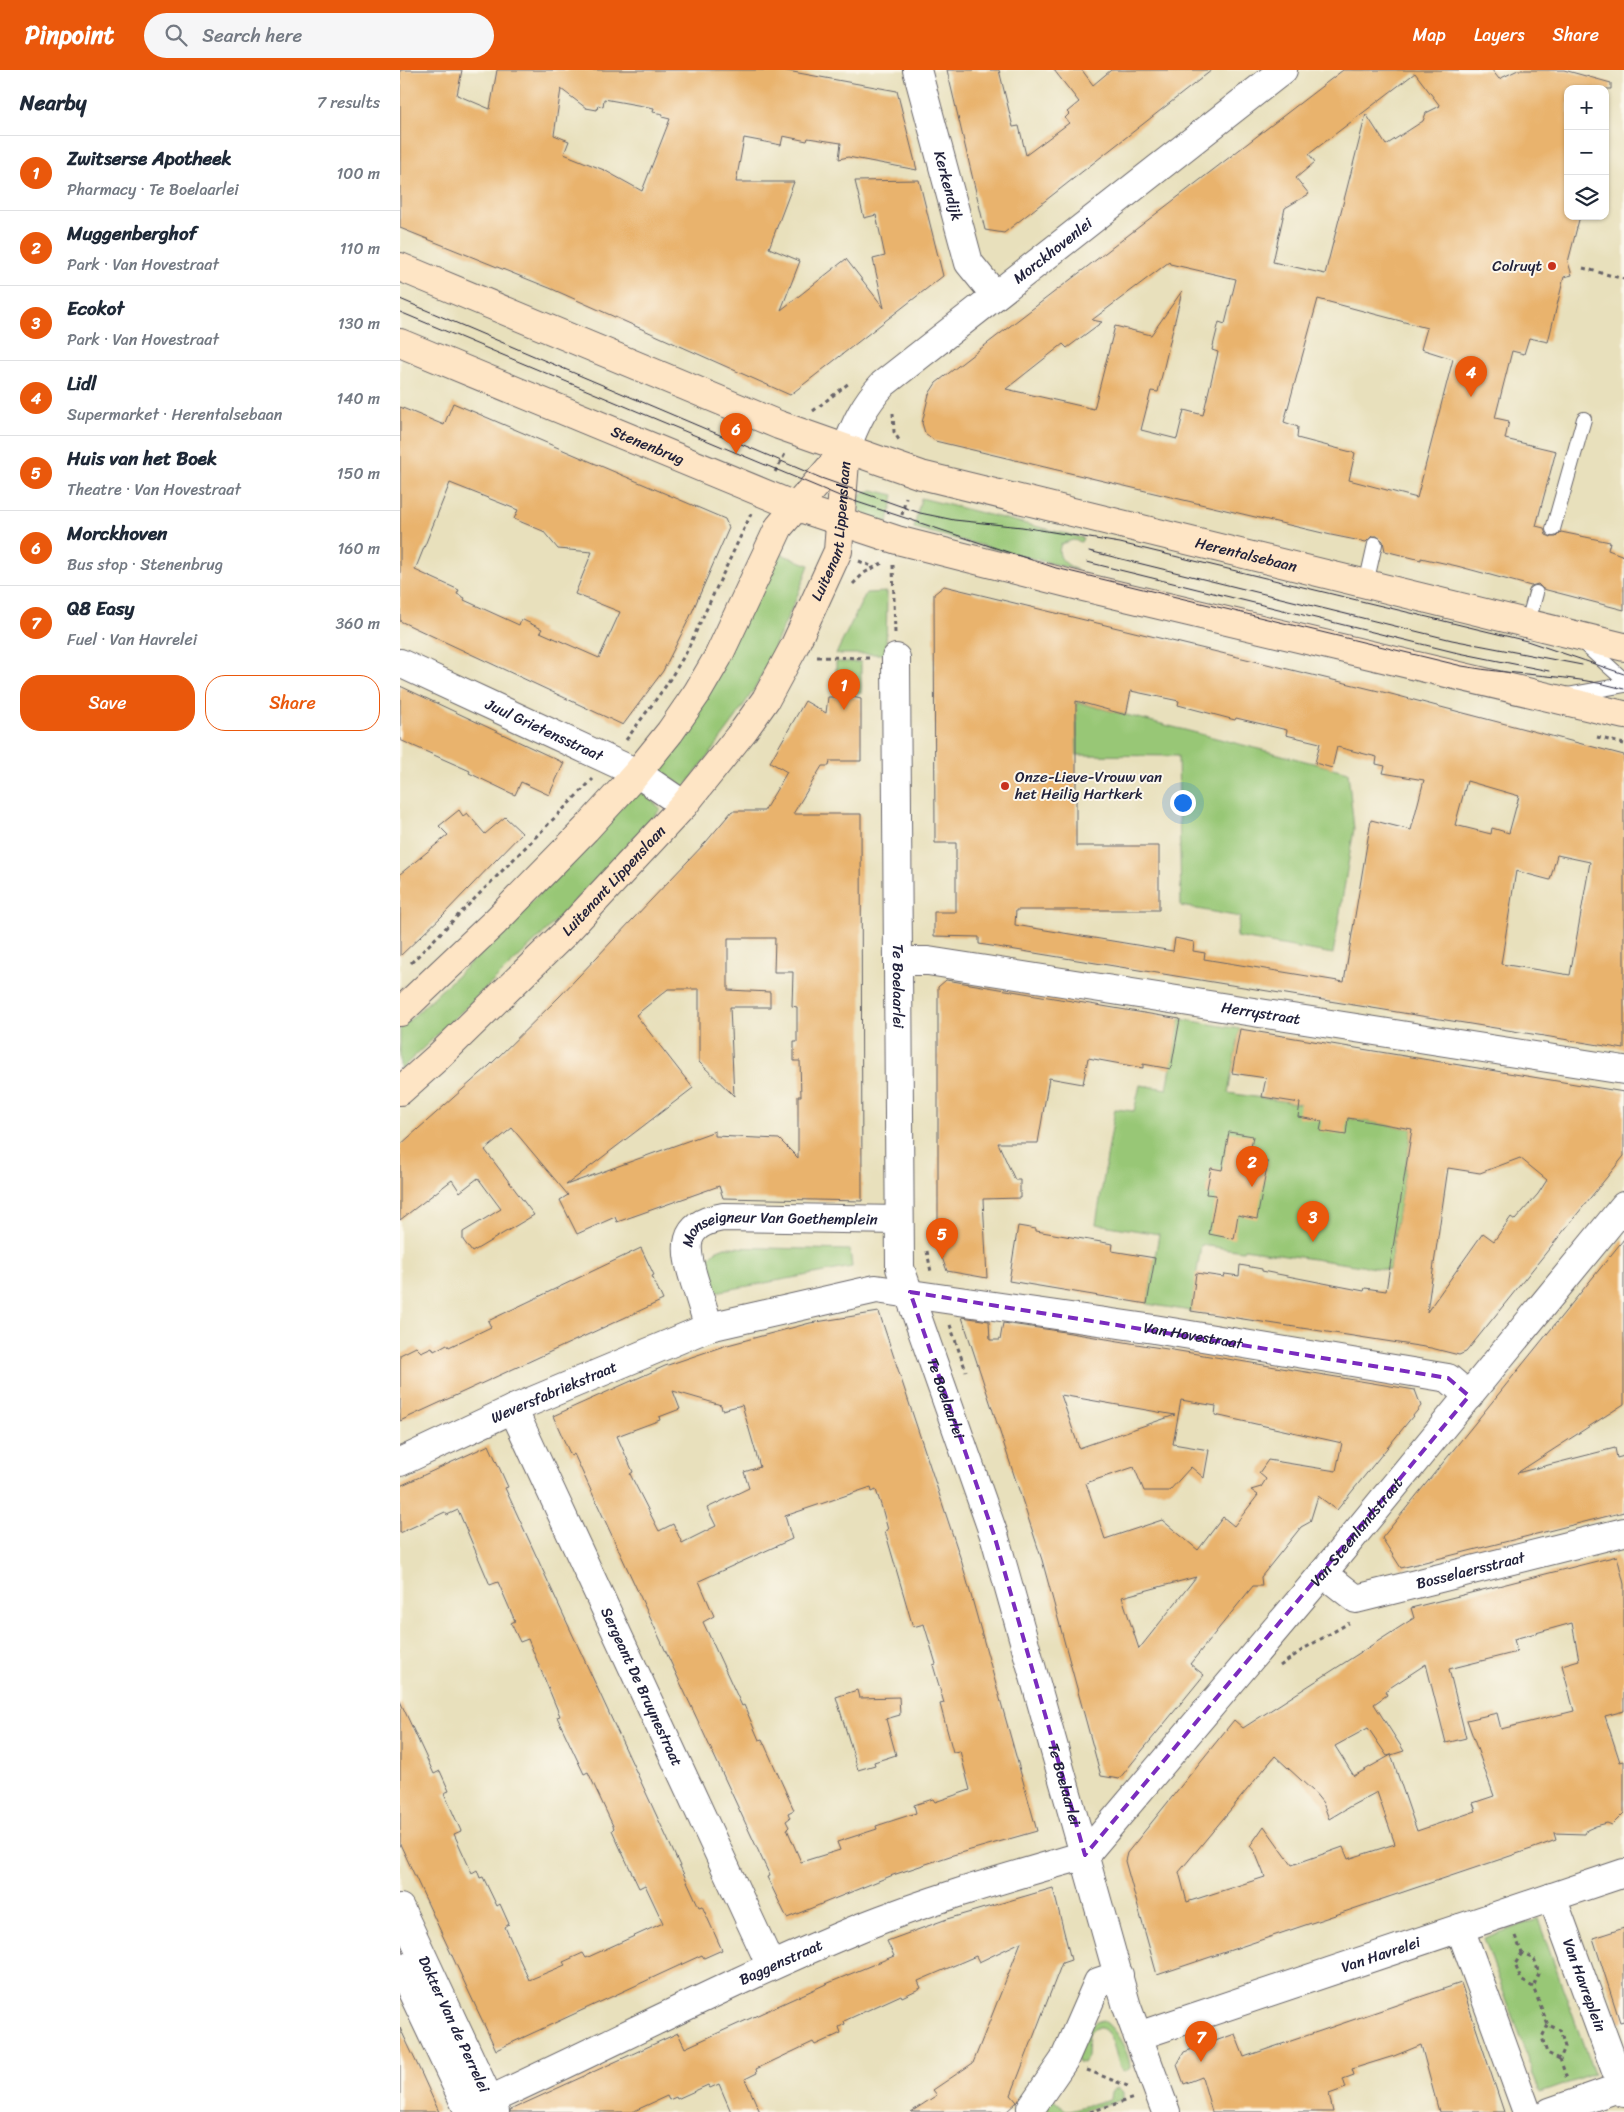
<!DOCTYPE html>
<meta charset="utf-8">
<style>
body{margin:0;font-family:Sriracha,sans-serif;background:#f6f6f7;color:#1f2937}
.controls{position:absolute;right:15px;top:15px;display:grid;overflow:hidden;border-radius:10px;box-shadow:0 1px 4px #0004}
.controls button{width:45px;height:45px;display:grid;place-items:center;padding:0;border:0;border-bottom:1px solid #e0e1e3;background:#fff;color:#1f2937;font:25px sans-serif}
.you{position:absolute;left:782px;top:732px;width:18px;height:18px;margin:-12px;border:4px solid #fff;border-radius:50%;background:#1a73e8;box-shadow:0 0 0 8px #1a73e833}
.badge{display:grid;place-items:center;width:32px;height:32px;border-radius:50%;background:#ea580c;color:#fff;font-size:16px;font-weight:700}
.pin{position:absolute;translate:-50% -41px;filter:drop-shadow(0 1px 2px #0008)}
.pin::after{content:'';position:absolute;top:26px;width:18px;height:15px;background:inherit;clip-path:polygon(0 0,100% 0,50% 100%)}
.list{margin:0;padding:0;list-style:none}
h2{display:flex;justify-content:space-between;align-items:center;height:65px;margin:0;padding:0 20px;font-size:21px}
h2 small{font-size:16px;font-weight:400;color:#747a83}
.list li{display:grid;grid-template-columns:32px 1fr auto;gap:15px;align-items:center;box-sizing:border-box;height:75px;padding:0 20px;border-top:1px solid #e0e1e3}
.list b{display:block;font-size:19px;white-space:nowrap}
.list p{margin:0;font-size:16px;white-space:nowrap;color:#747a83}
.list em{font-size:16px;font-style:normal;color:#747a83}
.actions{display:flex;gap:10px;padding:15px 20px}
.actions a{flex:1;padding:11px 0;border:1px solid #ea580c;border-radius:20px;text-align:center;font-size:18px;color:#ea580c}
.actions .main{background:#ea580c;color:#fff}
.icon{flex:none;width:28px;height:28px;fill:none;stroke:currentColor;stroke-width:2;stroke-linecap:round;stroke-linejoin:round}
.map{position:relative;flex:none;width:1224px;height:2042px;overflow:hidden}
header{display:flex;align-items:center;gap:30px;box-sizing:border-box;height:70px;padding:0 25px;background:#ea580c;color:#fff}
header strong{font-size:24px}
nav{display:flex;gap:28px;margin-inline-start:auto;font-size:18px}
.search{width:350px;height:45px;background:#f6f6f7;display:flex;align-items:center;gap:12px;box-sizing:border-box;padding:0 18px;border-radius:28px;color:#747a83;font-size:19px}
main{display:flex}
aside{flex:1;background:#fff}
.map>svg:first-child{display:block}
.green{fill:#98c776;stroke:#5d7458}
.building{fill:#e9b36d;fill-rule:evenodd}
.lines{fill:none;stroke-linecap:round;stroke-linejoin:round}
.lane-casing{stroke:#676468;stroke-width:16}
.street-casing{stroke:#676468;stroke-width:30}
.secondary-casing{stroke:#676468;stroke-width:30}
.path{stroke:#676468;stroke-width:3;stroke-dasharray:4 4;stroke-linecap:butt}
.lane{stroke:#fff;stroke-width:14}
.street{stroke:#fff;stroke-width:28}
.secondary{stroke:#fee5c5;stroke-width:28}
.tram{stroke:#22223b;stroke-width:1}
.marked{fill:none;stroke:#7b2cbf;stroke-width:4;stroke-dasharray:10 6;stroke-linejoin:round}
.poi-dot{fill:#c8321e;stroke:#fbf7ec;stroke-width:2}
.labels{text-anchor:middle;stroke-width:4;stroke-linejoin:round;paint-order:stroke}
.street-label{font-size:15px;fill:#22223b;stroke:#fbf7ec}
.poi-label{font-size:15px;fill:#22223b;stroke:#fbf7ec;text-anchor:end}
</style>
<header>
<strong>Pinpoint</strong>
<div class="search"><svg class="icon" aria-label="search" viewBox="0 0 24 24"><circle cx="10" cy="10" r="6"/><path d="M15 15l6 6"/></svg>Search here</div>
<nav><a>Map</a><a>Layers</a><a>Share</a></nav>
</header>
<main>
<aside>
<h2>Nearby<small>7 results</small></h2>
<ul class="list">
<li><span class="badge">1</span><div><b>Zwitserse Apotheek</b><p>Pharmacy · Te Boelaarlei</p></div><em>100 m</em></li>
<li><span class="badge">2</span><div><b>Muggenberghof</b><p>Park · Van Hovestraat</p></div><em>110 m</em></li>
<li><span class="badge">3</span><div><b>Ecokot</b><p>Park · Van Hovestraat</p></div><em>130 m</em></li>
<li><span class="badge">4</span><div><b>Lidl</b><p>Supermarket · Herentalsebaan</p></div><em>140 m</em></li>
<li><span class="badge">5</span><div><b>Huis van het Boek</b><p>Theatre · Van Hovestraat</p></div><em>150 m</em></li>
<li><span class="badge">6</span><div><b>Morckhoven</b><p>Bus stop · Stenenbrug</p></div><em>160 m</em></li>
<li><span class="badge">7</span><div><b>Q8 Easy</b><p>Fuel · Van Havrelei</p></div><em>360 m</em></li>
</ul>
<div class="actions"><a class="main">Save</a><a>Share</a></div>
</aside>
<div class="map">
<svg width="1224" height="2042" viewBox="0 0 1224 2042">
<rect width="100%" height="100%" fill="#fbf7ec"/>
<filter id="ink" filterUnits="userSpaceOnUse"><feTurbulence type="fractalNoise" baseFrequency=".02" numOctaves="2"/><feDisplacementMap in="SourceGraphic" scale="10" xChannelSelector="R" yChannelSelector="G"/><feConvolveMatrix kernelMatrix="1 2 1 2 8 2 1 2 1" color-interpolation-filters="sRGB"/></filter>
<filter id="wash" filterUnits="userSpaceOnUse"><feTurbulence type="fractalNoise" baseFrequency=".0096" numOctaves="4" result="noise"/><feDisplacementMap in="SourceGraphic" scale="20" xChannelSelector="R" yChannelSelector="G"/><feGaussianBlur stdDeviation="1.12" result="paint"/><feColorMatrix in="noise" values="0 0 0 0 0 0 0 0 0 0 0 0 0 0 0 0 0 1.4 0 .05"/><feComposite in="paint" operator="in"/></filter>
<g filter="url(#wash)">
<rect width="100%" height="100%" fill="#e8e0bc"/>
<g class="green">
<path d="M473,420L494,425L488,452L466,447L458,438L460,426L465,422Z"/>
<path d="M521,428L683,468L681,472L673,470L661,474C655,488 666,494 677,500L514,458Z"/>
<path d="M376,482L409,495L396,529L358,613L331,655L285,717L258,700L295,647Z"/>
<path d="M487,522L486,584H436L466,523Z"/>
<rect x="436" y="592" width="25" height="31"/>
<path d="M676,632L948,702L954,759L933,884L836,867L840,847L781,836L778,686L677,685Z"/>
<path d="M239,719L261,739L143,864L0,1000V959L100,865Z"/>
<path d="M780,949L840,959L828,1023L949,1041L948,1048L1012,1059L989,1200L844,1179L843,1181L801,1175L791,1241L747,1234L759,1164L696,1154L715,1039L734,1041L740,1015L767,1019Z"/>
<path d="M325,1177L450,1180L452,1197L310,1223L307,1190L315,1181Z"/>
<path d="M1138,1849L1194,2004L1140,2023L1084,1868Z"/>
<path d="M703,1950C716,1959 730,1983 730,1998L725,2002L722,2001C715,1992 713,1942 688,1963L687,1987L683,1993L678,1992C672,1975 686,1953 703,1950Z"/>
<path d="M714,2018H719L723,2022V2028L718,2031L678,2042H649L645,2040L652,2029L666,2040H670L710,2029L711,2022Z"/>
</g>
<g id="blocks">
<g class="building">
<path d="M0,0H62L57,25L90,39L97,0H382L497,21L517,100L448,87L439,89L441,73L408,68L407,71L383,66L381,75L344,68L336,112H394L369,178L400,191L381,240L446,189L484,238L473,189L485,186L476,145L464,148L455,111L519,110L543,206L390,325L152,219L0,158ZM161,19L186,38L197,40L198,35L203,37L204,29L254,38L253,42L263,44L262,47L270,49L242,121L204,100L164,84L169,71L154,65Z"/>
<path d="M547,0H599L613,57L619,56L626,85L669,53L665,48L669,44L667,42L679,32L654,0H682L693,15L711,0H812L604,163L585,160Z"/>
<path d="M943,0H1092L1099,9L1118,0H1164L1211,13V19H1168V146H1180L1168,192L1172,205L1164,207L1148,272L1129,268L1124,284L1112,281L1095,348L1109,351L1105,369L1156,381L1136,456L1144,458L1146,465L1151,467H1156L1161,462L1210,472L1208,480L1224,486V540L1143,519L1138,514L1131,516L1057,496L1021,488V490L985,481L983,471L977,466H972L966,472L931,465L535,371L525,363L522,353L529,324L536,313ZM1015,3L1040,36L1026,43L1023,51L986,75L966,44L925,204L873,192L885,138L909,124L896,108L915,92L909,84ZM769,192L770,194L836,209L825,254L819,252L812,280L818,282L803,345L784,340L777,369L741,360L751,321L758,322L782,221L751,265L715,256L694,339L606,319L663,274L667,278L702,252L692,250ZM918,229L1027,258L1021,279L1053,289L1017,428L949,410L955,383L897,368L898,357L884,352Z"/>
<path d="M53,333L325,449L329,458L289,549L263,601L223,655L0,551V337L44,355ZM50,413L118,440L114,449L143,461L158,479L192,482L175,524L220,542L199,588L140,562L142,559L121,549L119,555L64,530L65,528L57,524L59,520L15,500Z"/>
<path d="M544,516L991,624L1224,685V979L579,874V867L534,866V842H556V773H535L534,524ZM731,621L779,631L778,635L835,650L836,648L887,660L886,665L920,673L915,693L932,698L937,677L977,687L976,694L985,696L983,703L1024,710L1011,760L971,750L944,912L804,889L805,883L793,881L794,872L775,868L773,881L615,855L616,840H759V776H676V631L726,645ZM1067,711L1119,726L1109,763L1092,758L1091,764L1055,755ZM1157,785L1190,792L1170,905L1101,894L1116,801L1150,810Z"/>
<path d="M0,616L164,693L149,725L121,712L115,725L69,703L70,701L0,670Z"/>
<path d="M444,625L461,629V691H430L429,696H422L393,744H461L462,1131L323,1128L319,1116L217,1152L215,1147L177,1164L160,1130L168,1125L112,1058L85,1080L134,1145L72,1182L63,1170V1162L101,1139L78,1108L60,1122L52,1110L0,1150V1075L89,996L159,927L306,772L332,741H364L387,702L370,692L405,631L426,643L428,627H438ZM328,868H375L374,902H393L392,936L397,937V972H394V991H400L401,1026H398V1088L379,1069L315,1066V1061L166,1115L293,1018L236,945L268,919H299V992L334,1026L330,937H370V922L328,920Z"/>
<path d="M59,740L63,746L67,743L85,764L105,747L122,763L42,846L0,886V804L48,765L39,756Z"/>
<path d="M546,910L780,949L771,999L743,994V998L688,988L683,1014L649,1008L638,1073H598L615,1110H620V1128L583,1129L587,1208L547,1201L538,1177V917Z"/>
<path d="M840,959L1224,1022V1086L1066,1282L1059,1285L1031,1278L791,1241L796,1203L824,1207L825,1204L839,1206L840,1195L862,1199V1201L964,1221L965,1218L986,1221L1012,1059L948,1048L946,1065L920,1061L922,1051L898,1047L900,1033L862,1027L866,1008L832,1003ZM1120,1088L1147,1110L1138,1124L1115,1150L1111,1147L1094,1171L1083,1163L1027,1242L1048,1098L1080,1103Z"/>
<path d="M829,1062L853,1066L849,1090L868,1092L857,1149L838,1145L834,1169L809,1164L816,1125L806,1124L811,1098L822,1100Z"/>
<path d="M618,1156L636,1159V1161L713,1174L712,1181L755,1188L747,1234L609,1211Z"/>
<path d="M1224,1169V1334L1117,1403L1215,1378L1217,1388L1224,1386V1442L1001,1498L982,1468Z"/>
<path d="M241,1178L254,1205L252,1206L263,1230L0,1351V1285L16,1277L21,1282L32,1277L34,1281L47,1274L49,1277L91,1257L88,1251Z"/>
<path d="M479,1242L562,1493L637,1761L553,1785L493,1805L387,1848L367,1807L370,1806L201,1442L174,1384L171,1386L153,1346L265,1296L324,1276L410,1253ZM273,1321L321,1335L322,1340L342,1335L360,1397L344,1402L349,1418L307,1438L316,1456L282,1473L273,1454L259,1461L230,1404L233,1402L217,1366L260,1350L259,1347L280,1339ZM471,1417L472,1422L476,1420L482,1438L488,1460L485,1461L513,1557L524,1554L536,1594L533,1595L544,1633L540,1634L553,1682L560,1681L570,1720L535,1732L533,1729L514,1735L516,1743L476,1756L477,1759L437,1772L440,1780L401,1792L387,1759L389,1757L386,1751L390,1748L388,1743L394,1740L362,1669L359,1670L344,1635L342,1636L303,1552L314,1546L299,1511L392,1469L385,1446Z"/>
<path d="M562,1247L589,1251L590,1270H600L603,1253L652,1260L1015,1320L1021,1336L937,1440L918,1426L910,1452L901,1457L861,1507L862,1516H853L790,1594L804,1605L719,1709L701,1706L642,1490ZM661,1325L775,1345L679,1378ZM781,1330L816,1336L815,1345L942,1373L936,1401L868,1390L859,1403L866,1409L861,1417L851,1420L858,1425L834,1456L823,1447L798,1480L762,1450L705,1469L686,1413L734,1397L744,1421H769L791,1397L804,1408L809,1380L773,1374ZM796,1507L739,1579L722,1527Z"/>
<path d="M89,1375L108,1417L105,1418L157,1531L299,1837L302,1836L322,1880L304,1888L302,1885L96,1980L0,1774V1631L34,1704L40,1701L49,1721L44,1723L61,1761L54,1764L72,1803L77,1800L80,1808L83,1807L97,1836L100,1834L109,1854L105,1857L129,1910L165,1895L163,1892L183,1883L186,1888L263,1853L245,1815L239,1818L221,1780L212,1760L214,1758L188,1702L184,1704L157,1647L160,1646L128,1569L120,1572L111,1553L115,1551L98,1512L90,1515L58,1440L47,1445L45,1442L0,1463V1416Z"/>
<path d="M1217,1486L1224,1514V1641L1205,1646L1220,1692L1224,1691V1743L1212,1755L1207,1753L1196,1756L1187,1760L1185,1764L1154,1763L1156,1770L1134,1778L757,1905L725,1791L727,1783L834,1650L843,1658L1014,1548L1011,1538ZM1172,1553L1179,1590L1162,1595L1174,1641L1101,1659L1097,1643L1067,1650L1094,1726L1073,1733L1076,1741L1017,1761L991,1685L1004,1681L974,1634L987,1625L985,1621L1026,1594L1046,1673L1066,1668L1049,1599L1117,1582L1114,1569ZM968,1658L987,1686L991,1685L954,1706L935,1676ZM875,1686L914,1722L923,1733L929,1749L949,1737L977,1722L995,1774L948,1789L943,1777L892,1795L864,1756L850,1776L855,1782L865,1807L787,1832L779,1802Z"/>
<path d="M457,1620L459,1628L499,1627L500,1645L486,1649L496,1685L474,1692L475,1695L458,1700L436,1627Z"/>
<path d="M653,1818L671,1890L662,1893L611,2025L617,2032L606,2042H511L537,2025L533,2020L573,1993L621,1872L579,1892L576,1886L518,1911L521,1918L502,1927L501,1925L444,1951L445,1954L439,1957L441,1963L415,1975L413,1972L356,1999L357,2003L345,2009L360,2042H331L319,2014L310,2018L308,2015L277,2029L276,2027L269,2030L267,2026L232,2042H110V2040L278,1963L285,1978L426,1914L494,1886L487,1871L547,1849Z"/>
<path d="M1224,1858V1951L1220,1952L1193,1868Z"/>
<path d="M1061,1913L1104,2042H1039L1021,1975L994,1986L952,1999L954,2005L943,2009L946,2018L929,2024L933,2042H812L802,2007L784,2014L777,1995L784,1982L835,1964L844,1987Z"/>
<path d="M0,1958L19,1998L39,2042H0Z"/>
</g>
</g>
</g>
<g filter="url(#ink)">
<use href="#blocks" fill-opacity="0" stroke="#676468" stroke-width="1"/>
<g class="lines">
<g class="lane-casing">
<g id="lane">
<path d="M1153,459L1184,349"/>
<path d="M966,514L975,474"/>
<path d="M1128,552L1136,523"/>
<path d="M1182,572L1224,610"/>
<path d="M1168,625L1224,615"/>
</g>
</g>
<g class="street-casing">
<g id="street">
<path id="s1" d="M517,0L569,193L595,225"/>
<path id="s2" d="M446,379C456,352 464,335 483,314L883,0"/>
<path id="s3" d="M496,588L500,1198L595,1468L727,1937L766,2042"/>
<path id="s4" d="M0,593L237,703L284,735"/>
<path id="s5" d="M499,891H528L1224,1000"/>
<path id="s6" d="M309,1257C304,1242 300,1228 295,1213C284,1178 280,1154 323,1147L499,1150"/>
<path id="s7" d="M113,1339L371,1896"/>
<path id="s8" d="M0,1392L113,1339L309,1257L476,1219L754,1259L1048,1308L1069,1326"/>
<path id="s9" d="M923,1503L956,1529L1224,1462"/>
<path id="s10" d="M685,1785L923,1503L1224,1136"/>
<path id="s11" d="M1152,1827L1224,2023"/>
<path id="s12" d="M0,1838L95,2042"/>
<path d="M1060,1858L1127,2042"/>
<path d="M0,1896L69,2042"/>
<path id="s13" d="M738,1966L1224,1803"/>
<path d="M631,2038L664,1990L698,1912L719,1905"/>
<path id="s14" d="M68,2040C200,1980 328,1912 462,1857C534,1828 610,1807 685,1785"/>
<path d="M1150,2042L1221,2017"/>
</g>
</g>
<g class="secondary-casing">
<g id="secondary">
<path id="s15" d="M0,197L379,355L521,405L1224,577"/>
<path id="s16" d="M0,273L397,437L497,470L679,516L1224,645"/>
<path d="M0,942L95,852L186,759L237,703L270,662L297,623L318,587L379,457L446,379"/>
<path id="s17" d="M0,1021L38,987L164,864L284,735L344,660L366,629L394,577L438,481L446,379"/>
</g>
</g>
<g class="path">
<path d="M1183,198L1224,209"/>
<path d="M413,341L449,313"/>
<path d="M493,343L494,362L499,370"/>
<path d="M375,402L385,384"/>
<path d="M502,445L506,427"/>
<path d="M459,491L473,497"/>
<path d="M493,495L495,564"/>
<path d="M453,514L464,503L482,493"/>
<path d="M417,587L471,588"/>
<path d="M1197,667L1224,674"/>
<path d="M226,670L265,617L286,583L351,444"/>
<path d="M11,893L193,709"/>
<path d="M527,1181L531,1202"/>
<path d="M550,1255L566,1301"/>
<path d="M880,1596L905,1578L949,1553"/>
<path d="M1115,1866L1122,1883L1134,1888L1139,1904L1133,1917"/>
<path d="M1122,1883L1115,1894L1121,1910L1133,1917L1148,1955L1160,1960L1165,1977L1160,1989L1167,2009"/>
<path d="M1148,1955L1142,1967L1147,1983L1160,1989"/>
<path d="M687,2000L730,2017"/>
<path d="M690,2042L734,2028"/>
</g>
<use href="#lane" class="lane"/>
<use href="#street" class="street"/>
<use href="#secondary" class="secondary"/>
<g class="tram">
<path d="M0,229L421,408L520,443L554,450L622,457L720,473L1127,571L1224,604"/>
<path d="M0,242L442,427L656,498L1062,596C1116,606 1171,604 1224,619"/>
<path d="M689,481L1052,570L1182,595"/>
<path d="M687,492L1054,582L1149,601"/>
</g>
</g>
</g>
<path class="marked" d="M510,1222L1048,1308L1069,1326L685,1785L595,1468Z"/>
<g class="poi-dot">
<circle cx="1152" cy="196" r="5"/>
<circle cx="605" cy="716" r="5"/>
</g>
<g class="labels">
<g class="street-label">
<text dy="5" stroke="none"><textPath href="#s1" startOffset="120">Kerkendijk</textPath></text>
<text dy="5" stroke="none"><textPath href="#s2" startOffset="291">Morckhovenlei</textPath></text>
<text dy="5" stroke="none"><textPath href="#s16" startOffset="268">Stenenbrug</textPath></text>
<text dy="5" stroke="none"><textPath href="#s17" startOffset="720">Luitenant Lippenslaan</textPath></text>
<text dy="5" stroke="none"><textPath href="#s15" startOffset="896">Herentalsebaan</textPath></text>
<text dy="5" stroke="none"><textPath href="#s4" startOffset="159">Juul Grietensstraat</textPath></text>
<text dy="5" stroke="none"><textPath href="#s17" startOffset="300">Luitenant Lippenslaan</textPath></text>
<text dy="5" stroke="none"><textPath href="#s3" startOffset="328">Te Boelaarlei</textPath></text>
<text dy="5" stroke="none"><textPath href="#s5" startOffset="366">Herrystraat</textPath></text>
<text dy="5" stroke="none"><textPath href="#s6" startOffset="186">Monseigneur Van Goethemplein</textPath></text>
<text dy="5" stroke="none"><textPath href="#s8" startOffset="829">Van Hovestraat</textPath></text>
<text dy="5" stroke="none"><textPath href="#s8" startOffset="169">Weversfabriekstraat</textPath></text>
<text dy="5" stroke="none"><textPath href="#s3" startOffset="748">Te Boelaarlei</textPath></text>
<text dy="5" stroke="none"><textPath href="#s10" startOffset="422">Van Steenlandstraat</textPath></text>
<text dy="5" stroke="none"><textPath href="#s9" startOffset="160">Bosselaersstraat</textPath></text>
<text dy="5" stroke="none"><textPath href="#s7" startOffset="306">Sergeant De Bruynestraat</textPath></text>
<text dy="5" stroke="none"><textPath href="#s3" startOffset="1152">Te Boelaarlei</textPath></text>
<text dy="5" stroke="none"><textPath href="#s13" startOffset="256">Van Havrelei</textPath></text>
<text dy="5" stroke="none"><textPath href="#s14" startOffset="346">Baggenstraat</textPath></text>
<text dy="5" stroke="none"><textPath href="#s11" startOffset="94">Van Havreplein</textPath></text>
<text dy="5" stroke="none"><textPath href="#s12" startOffset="128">Dokter Van de Perrelei</textPath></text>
</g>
<g class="poi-label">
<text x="1142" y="201">Colruyt</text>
<text x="615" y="712" text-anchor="start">Onze-Lieve-Vrouw van<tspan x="615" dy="17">het Heilig Hartkerk</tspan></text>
</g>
</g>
</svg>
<div class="controls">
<button>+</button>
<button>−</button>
<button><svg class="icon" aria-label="layers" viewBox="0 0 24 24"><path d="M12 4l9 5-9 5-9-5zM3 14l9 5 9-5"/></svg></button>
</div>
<div class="you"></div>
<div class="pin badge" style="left:444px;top:640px">1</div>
<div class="pin badge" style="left:852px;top:1117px">2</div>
<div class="pin badge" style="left:913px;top:1172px">3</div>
<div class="pin badge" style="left:1071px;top:327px">4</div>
<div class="pin badge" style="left:542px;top:1189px">5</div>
<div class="pin badge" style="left:336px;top:384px">6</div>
<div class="pin badge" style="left:801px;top:1992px">7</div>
</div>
</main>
